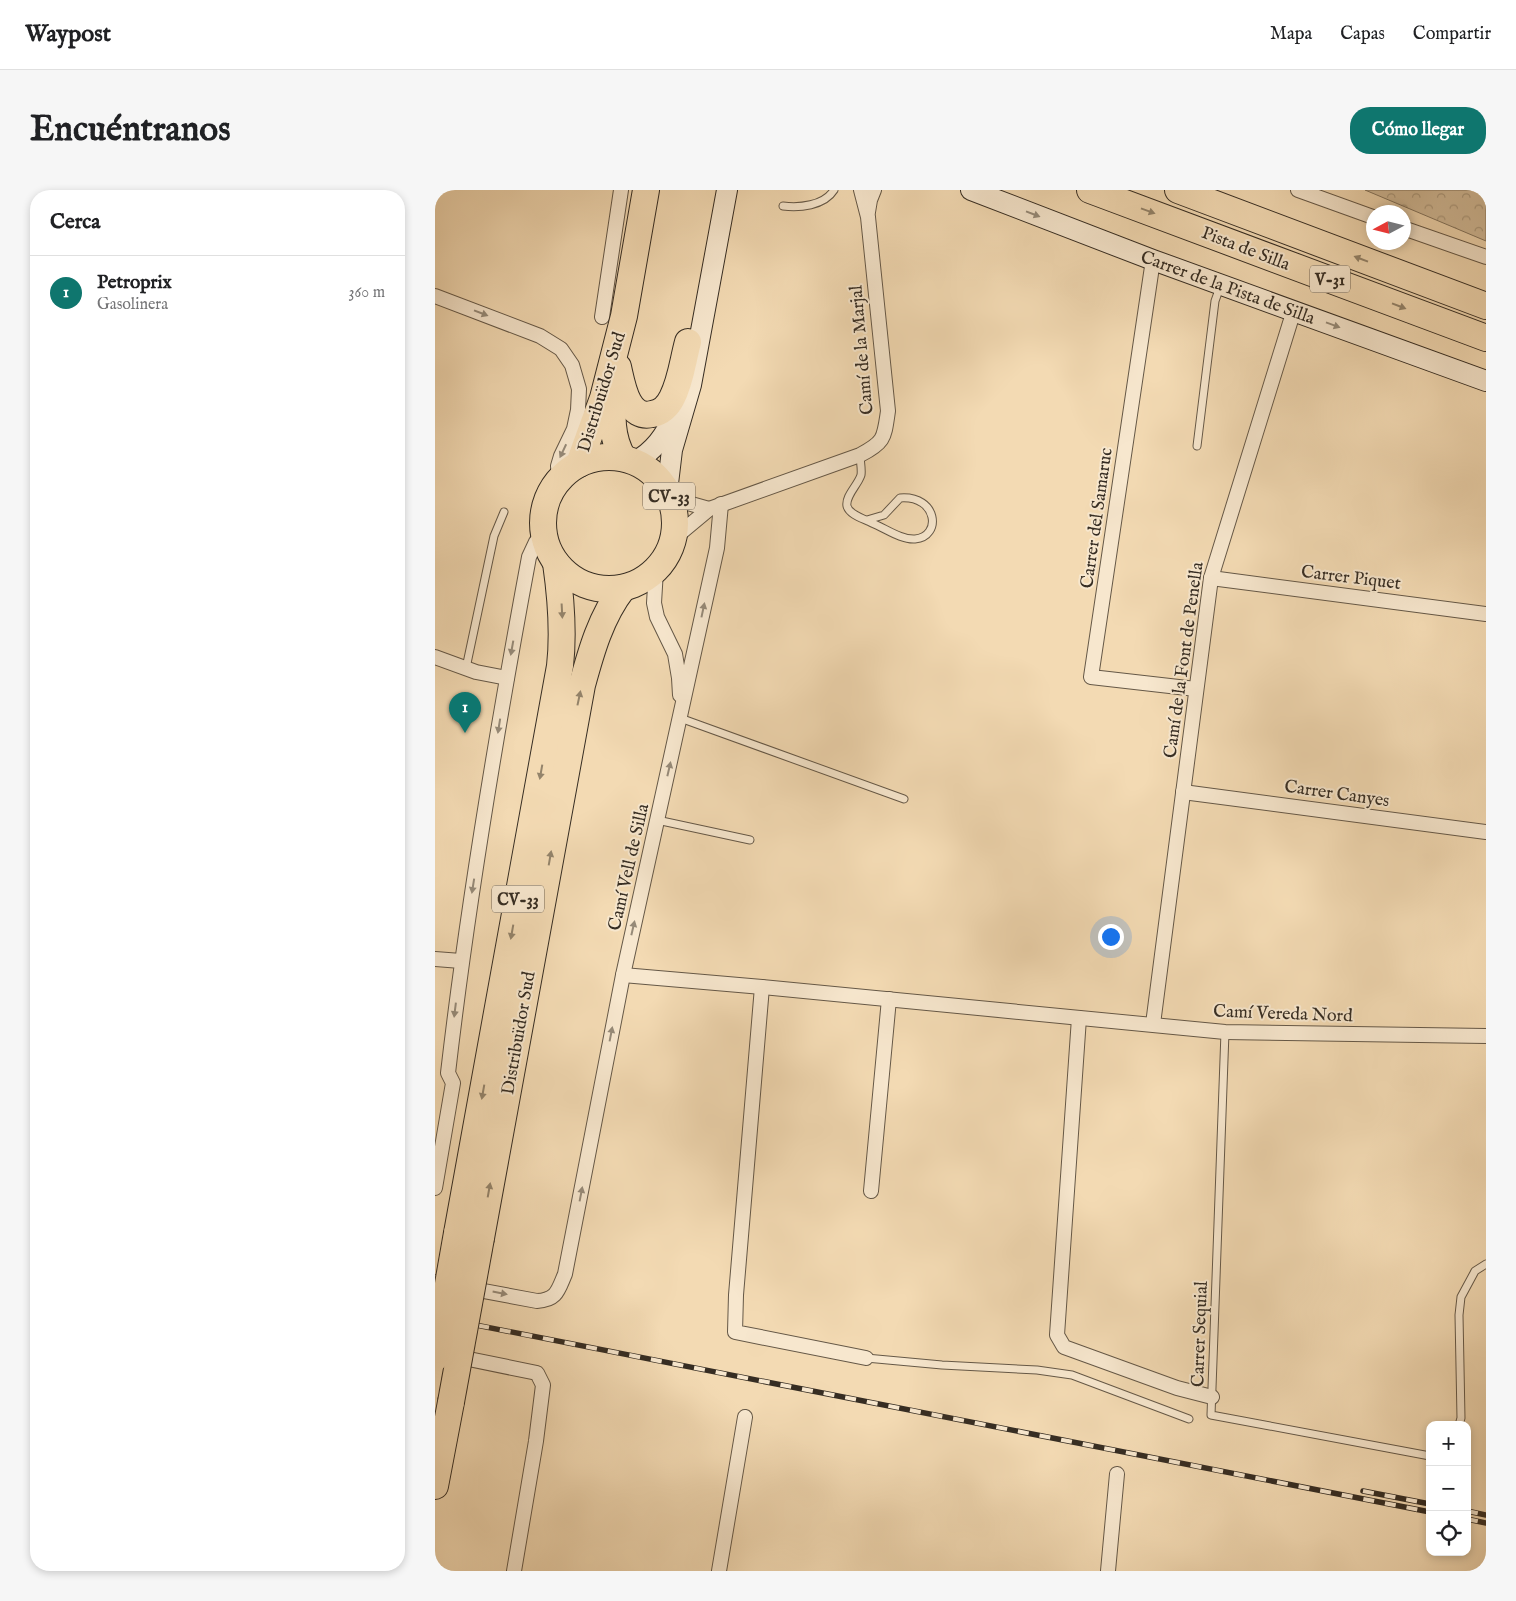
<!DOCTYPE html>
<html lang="es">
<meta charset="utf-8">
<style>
body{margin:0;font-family:"IM FELL English",serif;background:#f6f6f6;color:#202124}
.controls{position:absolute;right:15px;bottom:15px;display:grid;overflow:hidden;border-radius:10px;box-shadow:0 2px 8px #0003}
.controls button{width:45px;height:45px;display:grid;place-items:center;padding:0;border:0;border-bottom:1px solid #e0e0e0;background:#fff;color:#202124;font:25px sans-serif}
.compass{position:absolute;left:931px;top:15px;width:45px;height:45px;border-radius:50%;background:#fff;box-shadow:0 2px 8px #0003;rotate:263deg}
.you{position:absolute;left:675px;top:746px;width:18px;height:18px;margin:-12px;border:4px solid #fff;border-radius:50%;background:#1a73e8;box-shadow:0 0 0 8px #1a73e833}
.badge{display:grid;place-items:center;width:32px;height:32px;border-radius:50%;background:#0f766e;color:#fff;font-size:16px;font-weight:700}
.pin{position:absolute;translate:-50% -41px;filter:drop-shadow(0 1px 2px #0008)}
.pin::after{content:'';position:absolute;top:26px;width:18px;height:15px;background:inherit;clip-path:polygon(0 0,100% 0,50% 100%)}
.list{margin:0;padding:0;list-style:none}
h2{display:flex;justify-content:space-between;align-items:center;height:65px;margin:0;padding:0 20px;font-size:21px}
h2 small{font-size:16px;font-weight:400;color:#757577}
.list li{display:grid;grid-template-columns:32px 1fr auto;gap:15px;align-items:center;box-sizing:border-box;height:75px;padding:0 20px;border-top:1px solid #e0e0e0}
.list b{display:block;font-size:19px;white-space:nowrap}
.list p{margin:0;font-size:16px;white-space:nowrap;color:#757577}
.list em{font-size:16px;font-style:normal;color:#757577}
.icon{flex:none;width:28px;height:28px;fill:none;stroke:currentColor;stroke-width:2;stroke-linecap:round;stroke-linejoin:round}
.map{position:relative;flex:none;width:1051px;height:1381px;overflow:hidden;border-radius:20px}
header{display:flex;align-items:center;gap:30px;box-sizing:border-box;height:70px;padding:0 25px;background:#fff;border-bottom:1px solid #e0e0e0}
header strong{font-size:24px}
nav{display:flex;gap:28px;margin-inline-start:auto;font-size:18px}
.intro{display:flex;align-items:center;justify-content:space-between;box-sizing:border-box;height:120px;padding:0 30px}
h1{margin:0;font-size:35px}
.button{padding:12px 22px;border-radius:20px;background:#0f766e;color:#fff;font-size:18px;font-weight:700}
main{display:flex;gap:30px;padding:0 30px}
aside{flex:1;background:#fff;border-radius:20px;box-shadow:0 2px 8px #0003}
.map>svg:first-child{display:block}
.park{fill:url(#park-crowns);stroke:#84755f}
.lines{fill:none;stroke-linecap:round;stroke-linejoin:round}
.lane-casing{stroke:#655847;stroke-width:9}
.street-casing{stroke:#655847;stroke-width:16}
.secondary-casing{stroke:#362d23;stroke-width:22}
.highway-casing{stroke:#362d23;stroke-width:28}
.lane{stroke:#f7e7ce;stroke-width:7}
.street{stroke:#f7e7ce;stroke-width:14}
.secondary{stroke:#f7e7ce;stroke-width:20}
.highway{stroke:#f3dab3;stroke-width:26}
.rail-casing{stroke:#362d23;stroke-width:5.5}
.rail{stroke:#f7e7ce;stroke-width:4;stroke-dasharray:11;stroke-linecap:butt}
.highway-bridge-casing{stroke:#362d23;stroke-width:28;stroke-linecap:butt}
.highway-bridge{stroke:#f3dab3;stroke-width:26}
.oneway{fill:#94846b}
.oneway2{fill:#968a78}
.labels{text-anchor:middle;stroke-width:4;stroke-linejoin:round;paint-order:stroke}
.shield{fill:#f7e7ce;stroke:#706556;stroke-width:1}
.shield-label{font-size:16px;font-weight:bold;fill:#362d23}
.street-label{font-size:18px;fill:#362d23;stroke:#f7e7ce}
</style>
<header>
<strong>Waypost</strong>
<nav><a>Mapa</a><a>Capas</a><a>Compartir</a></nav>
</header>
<div class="intro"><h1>Encuéntranos</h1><a class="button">Cómo llegar</a></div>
<main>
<aside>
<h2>Cerca<small></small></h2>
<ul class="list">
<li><span class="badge">1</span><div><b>Petroprix</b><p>Gasolinera</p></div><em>360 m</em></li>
</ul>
</aside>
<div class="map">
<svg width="1051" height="1381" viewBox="0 0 1051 1381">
<defs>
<pattern id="park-crowns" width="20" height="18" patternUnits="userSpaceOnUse" patternTransform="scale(1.25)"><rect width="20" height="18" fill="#d3bd9b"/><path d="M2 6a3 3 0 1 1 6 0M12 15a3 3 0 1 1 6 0" fill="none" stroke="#ac9a7e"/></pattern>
</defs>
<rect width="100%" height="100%" fill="#f3dab3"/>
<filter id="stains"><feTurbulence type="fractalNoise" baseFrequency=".004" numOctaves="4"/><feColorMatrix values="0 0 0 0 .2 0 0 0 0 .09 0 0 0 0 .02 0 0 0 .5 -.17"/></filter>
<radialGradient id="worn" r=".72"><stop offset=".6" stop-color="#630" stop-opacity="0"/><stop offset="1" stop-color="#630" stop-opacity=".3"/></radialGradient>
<path class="park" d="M930,0H1051V51Z"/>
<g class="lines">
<g class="lane-casing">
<g id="lane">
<path d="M348,16C364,18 389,16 399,0"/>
<path d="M762,256L780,111L785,97"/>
<path d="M425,265C425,271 427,279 426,285C423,295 410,306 412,316C414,325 430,329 437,333C450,338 466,350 480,349C507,347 503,305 465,308L449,325L432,330"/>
<path d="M31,478L59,346L69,322"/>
<path d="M245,528L469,609"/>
<path d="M222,630L315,650"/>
<path d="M790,842L776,1225L995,1266"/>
<path d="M431,1168L507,1175L602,1180L637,1185L754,1229"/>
<path d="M1024,1235L1026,1228L1024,1125L1026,1107L1040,1081L1051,1074"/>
</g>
</g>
<g class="street-casing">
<g id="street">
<path d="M863,0L938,27"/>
<path d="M433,22L435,10L439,0"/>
<path d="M968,38L1051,67"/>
<path d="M718,70L656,487L761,499"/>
<path d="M0,106L105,146L126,159L137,175L144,199L143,220L139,239L126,266L123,276L124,290"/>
<path d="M167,127L186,0"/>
<path d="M235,308L274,319L238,349"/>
<path d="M274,319L425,265C450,252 449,248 453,221L433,27L426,0"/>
<path d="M221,380L219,413L222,427L240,464L244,488L245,505"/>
<path d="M776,388L1051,424"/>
<path d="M0,467L41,482L72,488"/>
<path d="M748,602L1051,642"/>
<path d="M0,769L26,771"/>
<path d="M188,785L327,797L790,842L1051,846"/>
<path d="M327,797L301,1105L300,1142L431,1168"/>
<path d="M644,828L622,1145L629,1157L742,1198L777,1207"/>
<path d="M718,834L776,388L859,120"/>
<path d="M0,998L18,893L13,883C33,710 62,539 94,367L101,352L109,346"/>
<path d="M436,1001L454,809"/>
<path d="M0,1092L102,1111C122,1110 123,1100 130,1084L188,785L282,358L286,314"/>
<path d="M19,1166L102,1183L108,1195L101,1251L79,1381"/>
<path d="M284,1381L310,1227"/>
<path d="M673,1381L682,1284"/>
</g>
</g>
<g class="secondary-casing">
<g id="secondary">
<path d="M536,0L718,70L1051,191"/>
<path d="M199,272C219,262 230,245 240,225"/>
<path d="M232,302L237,260L256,195L292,0"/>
</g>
</g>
<g class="highway-casing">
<g id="highway">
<path d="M655,0L1051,148"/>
<path d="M743,0L1051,116"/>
<path d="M183,177C187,194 192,230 217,224C226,223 233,216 237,208C246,191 248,170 253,152"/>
<path d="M180,201C176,225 176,247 188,268"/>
<circle cx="174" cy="333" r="66"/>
<path d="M144,274L168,208L189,126L211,0"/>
<path d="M22,1043L125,476C129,441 126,408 121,373"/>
<path d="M46,1048L147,495C156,462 166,426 188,398"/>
<path d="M0,1296L16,1212"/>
</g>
</g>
<use href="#lane" class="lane"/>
<use href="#street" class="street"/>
<use href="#secondary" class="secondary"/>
<use href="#highway" class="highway"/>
<g class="rail-casing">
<g id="rail">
<path d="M0,1127L995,1322"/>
<path d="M928,1301L995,1314"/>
<path d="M1032,1321L1051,1325"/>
<path d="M1032,1329L1051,1333"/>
</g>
</g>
<use href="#rail" class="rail"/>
<g class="highway-bridge-casing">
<g id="highway-bridge">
<path d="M0,1168L22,1043"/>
<path d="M16,1212L46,1048"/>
</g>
</g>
<use href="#highway-bridge" class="highway-bridge"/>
</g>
<defs><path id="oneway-solid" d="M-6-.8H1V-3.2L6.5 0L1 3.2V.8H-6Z" transform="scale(1.25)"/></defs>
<g class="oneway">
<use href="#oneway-solid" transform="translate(713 21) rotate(20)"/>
<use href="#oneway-solid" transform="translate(926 69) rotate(-159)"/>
<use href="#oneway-solid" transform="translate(964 116) rotate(21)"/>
<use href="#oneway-solid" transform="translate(127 421) rotate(87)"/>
<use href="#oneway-solid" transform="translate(144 508) rotate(-78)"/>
<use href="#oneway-solid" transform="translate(106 582) rotate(100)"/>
<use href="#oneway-solid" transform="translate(115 668) rotate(-80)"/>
<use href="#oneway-solid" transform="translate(77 742) rotate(100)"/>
<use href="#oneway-solid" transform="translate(48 902) rotate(100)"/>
<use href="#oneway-solid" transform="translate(54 1000) rotate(-80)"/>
</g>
<g class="oneway2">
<use href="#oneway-solid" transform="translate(598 24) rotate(21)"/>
<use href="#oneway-solid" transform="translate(46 123) rotate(21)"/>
<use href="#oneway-solid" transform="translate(898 135) rotate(20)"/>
<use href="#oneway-solid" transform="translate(128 261) rotate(115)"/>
<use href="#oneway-solid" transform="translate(268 420) rotate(-78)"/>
<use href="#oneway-solid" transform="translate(77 458) rotate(100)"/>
<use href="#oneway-solid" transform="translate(64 536) rotate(99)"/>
<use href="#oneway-solid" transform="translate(234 579) rotate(-77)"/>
<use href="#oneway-solid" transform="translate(38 696) rotate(99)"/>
<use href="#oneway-solid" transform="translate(198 738) rotate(-77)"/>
<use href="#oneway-solid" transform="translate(20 820) rotate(97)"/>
<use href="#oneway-solid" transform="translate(176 844) rotate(-79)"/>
<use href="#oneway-solid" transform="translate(146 1004) rotate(-79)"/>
<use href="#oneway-solid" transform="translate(65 1103) rotate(11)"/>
</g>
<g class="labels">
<g class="shield">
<rect x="875" y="75.5" width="40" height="27" rx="4"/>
<rect x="208" y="292.5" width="52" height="27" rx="4"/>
<rect x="57" y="695.5" width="52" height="27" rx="4"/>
</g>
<g class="shield-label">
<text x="895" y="95">V-31</text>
<text x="234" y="312">CV-33</text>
<text x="83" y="715">CV-33</text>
</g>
<g class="street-label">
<text transform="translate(811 58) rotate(21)" y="6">Pista de Silla</text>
<text transform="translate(793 97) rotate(20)" y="6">Carrer de la Pista de Silla</text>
<text transform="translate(426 160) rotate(-95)" y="6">Camí de la Marjal</text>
<text transform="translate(166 202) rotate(-73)" y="6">Distribuïdor Sud</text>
<text transform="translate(661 328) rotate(-82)" y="6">Carrer del Samaruc</text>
<text transform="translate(916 387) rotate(7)" y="6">Carrer Piquet</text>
<text transform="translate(748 470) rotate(-82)" y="6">Camí de la Font de Penella</text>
<text transform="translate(902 603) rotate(8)" y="6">Carrer Canyes</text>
<text transform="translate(193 677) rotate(-77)" y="6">Camí Vell de Silla</text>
<text transform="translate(848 823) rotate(2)" y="6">Camí Vereda Nord</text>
<text transform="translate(83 843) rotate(-80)" y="6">Distribuïdor Sud</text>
<text transform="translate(764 1144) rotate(-88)" y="6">Carrer Sequial</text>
</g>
</g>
<rect width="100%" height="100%" filter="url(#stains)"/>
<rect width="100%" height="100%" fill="url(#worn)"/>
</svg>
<div class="controls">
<button>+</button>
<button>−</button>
<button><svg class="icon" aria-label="locate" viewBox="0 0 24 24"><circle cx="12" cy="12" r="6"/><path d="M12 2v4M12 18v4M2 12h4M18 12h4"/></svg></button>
</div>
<svg class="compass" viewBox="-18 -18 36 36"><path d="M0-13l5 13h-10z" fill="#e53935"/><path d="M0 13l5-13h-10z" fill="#757577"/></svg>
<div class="you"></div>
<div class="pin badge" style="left:30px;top:543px">1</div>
</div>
</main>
